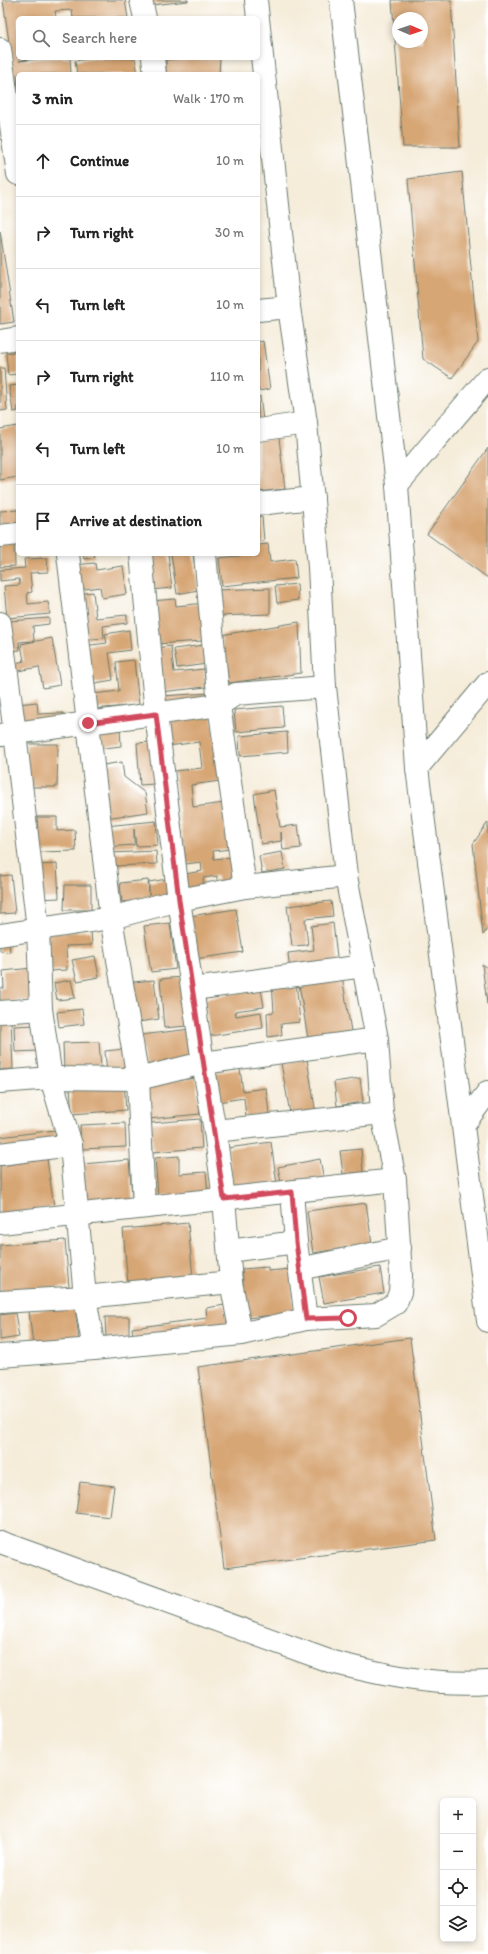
<!DOCTYPE html>
<meta charset="utf-8">
<style>
body{margin:0;font-family:Itim,sans-serif;background:#f2f2f2;color:#222}
.controls{position:absolute;right:12px;bottom:12px;display:grid;overflow:hidden;border-radius:6px;box-shadow:0 2px 6px #0003}
.controls button{width:36px;height:36px;display:grid;place-items:center;padding:0;border:0;border-bottom:1px solid #e0e0e0;background:#fff;color:#222;font:20px sans-serif}
.compass{position:absolute;left:392px;top:12px;width:36px;height:36px;border-radius:50%;background:#fff;box-shadow:0 2px 6px #0003;rotate:92deg}
.stop{position:absolute;width:12px;height:12px;margin:-9px;border:3px solid #d1495b;border-radius:50%;background:#fff}
.stop.end{background:#d1495b;border-color:#fff;box-shadow:0 1px 4px #0008}
.list{margin:0;padding:0;list-style:none}
h2{display:flex;justify-content:space-between;align-items:center;height:52px;margin:0;padding:0 16px;font-size:17px}
h2 small{font-size:13px;font-weight:400;color:#767676}
.list li{display:grid;grid-template-columns:26px 1fr auto;gap:12px;align-items:center;box-sizing:border-box;height:72px;padding:0 16px;border-top:1px solid #e0e0e0}
.list b{display:block;font-size:15px;white-space:nowrap}
.list em{font-size:13px;font-style:normal;color:#767676}
.icon{flex:none;width:22px;height:22px;fill:none;stroke:currentColor;stroke-width:2;stroke-linecap:round;stroke-linejoin:round}
.map{position:relative;flex:none;width:488px;height:1954px;overflow:hidden}
.search{position:absolute;background:#fff;box-shadow:0 2px 6px #0003;left:16px;top:16px;width:244px;height:44px;display:flex;align-items:center;gap:10px;box-sizing:border-box;padding:0 14px;border-radius:6px;color:#767676;font-size:15px}
.panel{position:absolute;background:#fff;box-shadow:0 2px 6px #0003;left:16px;top:72px;width:244px;height:484px;border-radius:6px}
.map>svg:first-child{display:block}
.building{fill:#d7a675;fill-rule:evenodd}
.lines{fill:none;stroke-linecap:round;stroke-linejoin:round}
.minor-casing{stroke:#6a7a6e;stroke-width:24}
.minor{stroke:#fff;stroke-width:22}
.route{stroke:#d1495b;stroke-width:5}
</style>
<div class="map">
<svg width="488" height="1954" viewBox="0 0 488 1954">
<rect width="100%" height="100%" fill="#fff"/>
<filter id="ink" filterUnits="userSpaceOnUse"><feTurbulence type="fractalNoise" baseFrequency=".025" numOctaves="2"/><feDisplacementMap in="SourceGraphic" scale="8" xChannelSelector="R" yChannelSelector="G"/><feConvolveMatrix kernelMatrix="1 2 1 2 8 2 1 2 1" color-interpolation-filters="sRGB"/></filter>
<filter id="wash" filterUnits="userSpaceOnUse"><feTurbulence type="fractalNoise" baseFrequency=".012" numOctaves="4" result="noise"/><feDisplacementMap in="SourceGraphic" scale="16" xChannelSelector="R" yChannelSelector="G"/><feGaussianBlur stdDeviation="0.9" result="paint"/><feColorMatrix in="noise" values="0 0 0 0 0 0 0 0 0 0 0 0 0 0 0 0 0 1.4 0 .05"/><feComposite in="paint" operator="in"/></filter>
<g filter="url(#wash)">
<rect width="100%" height="100%" fill="#f5ecd9"/>
<g id="blocks">
<g class="building">
<path d="M3,0H125L128,18H73L72,10L55,11L56,18H18V58L28,59L19,61L44,58H70L71,74H18L17,97Z"/>
<path d="M152,0H188V1L152,5Z"/>
<path d="M392,0H451L460,147H403ZM398,18H422V42H398Z"/>
<path d="M92,58H135L138,74H77L75,61Z"/>
<path d="M182,58H220L219,74H166V60Z"/>
<path d="M462,172L478,342L452,378L423,359L408,179Z"/>
<path d="M0,231L14,322L0,324Z"/>
<path d="M263,341L270,389L258,391V342Z"/>
<path d="M18,352V374L8,375L6,353Z"/>
<path d="M0,368H4L7,410L0,411Z"/>
<path d="M18,385V411L13,412L9,386Z"/>
<path d="M260,396L263,420L258,421V397Z"/>
<path d="M18,426V477L0,480V429Z"/>
<path d="M279,438L285,489L258,492V440Z"/>
<path d="M488,448V578L427,534Z"/>
<path d="M18,510V526L0,528V511Z"/>
<path d="M258,517H262L264,541H258Z"/>
<path d="M14,543L15,566L0,567V544Z"/>
<path d="M268,544L270,562L295,559L297,578L222,586L219,558L257,554L258,545Z"/>
<path d="M83,554H94L95,557L84,559Z"/>
<path d="M164,554H168L172,588L151,590L148,555Z"/>
<path d="M171,554H193L198,590L177,594Z"/>
<path d="M47,558L48,572L30,573L32,592L27,593L28,604L48,602L50,614L7,618L4,586L20,585L19,579L0,581V570L25,568L24,559Z"/>
<path d="M95,563L96,570L123,566L127,594L102,598L100,587L78,590L74,565Z"/>
<path d="M297,584L298,600L277,603L275,586Z"/>
<path d="M270,588V614L218,616L217,590Z"/>
<path d="M93,592L96,618L127,615V623L103,626L104,638L82,640L76,594Z"/>
<path d="M175,599L176,606L205,603L203,641L155,644L151,601Z"/>
<path d="M49,618V624L33,626L34,641L19,642L20,650L11,651L9,621Z"/>
<path d="M299,622L301,673L229,683L221,635Z"/>
<path d="M129,630L131,650L109,653L113,680L89,684L84,646L107,643L105,634Z"/>
<path d="M52,638L60,685L43,688L39,667L13,672L11,664L24,661L21,644Z"/>
<path d="M204,645L207,664L177,668L174,649Z"/>
<path d="M171,646L174,672L204,669L206,687L161,692L157,648Z"/>
<path d="M134,660L139,705L94,709L93,694L119,691L116,662Z"/>
<path d="M210,693V704L162,707V696Z"/>
<path d="M37,702L38,714L63,713L64,722L19,726L18,704Z"/>
<path d="M282,706L284,728L236,732L234,710Z"/>
<path d="M212,716L220,781L191,785L193,807L225,803L231,849L213,851L214,859L232,857L235,883L217,885V876L203,878L204,888L187,891L185,874L202,871L201,862L186,864L174,771L202,768L199,742L168,746L165,722Z"/>
<path d="M120,728L121,746L97,749L95,730Z"/>
<path d="M287,732L288,752L240,756L239,736Z"/>
<path d="M150,742L154,784L140,785L137,743Z"/>
<path d="M26,744H58L57,787H25Z"/>
<path d="M122,762L124,777L145,793L148,812L105,818L97,766Z"/>
<path d="M274,790L280,827L298,825L301,848L283,850L281,832V841L261,844L254,794Z"/>
<path d="M37,817H57V831L75,830L76,851L38,852Z"/>
<path d="M156,821L158,845L136,846L134,829V845L106,847L105,826Z"/>
<path d="M488,822V928L483,935L473,844Z"/>
<path d="M156,851L157,864L116,866L117,880L111,853Z"/>
<path d="M282,852L285,869L262,873L259,856Z"/>
<path d="M57,864L59,898L39,899L38,865Z"/>
<path d="M11,875L15,913L0,914V876Z"/>
<path d="M167,879L170,900L150,899L122,902L120,883L148,880L149,895V882Z"/>
<path d="M65,885H91V910H64Z"/>
<path d="M331,901L333,916L305,919L308,945L292,946L287,906Z"/>
<path d="M236,909L243,952L195,959L190,916Z"/>
<path d="M170,923L176,969L151,972L144,926Z"/>
<path d="M333,923L338,965L290,971L288,953L314,950L311,926Z"/>
<path d="M91,931L92,945L66,946L67,970L49,971L47,933Z"/>
<path d="M0,942H9L10,952L0,951Z"/>
<path d="M95,956L99,977L77,981L72,960Z"/>
<path d="M482,964L488,968V1004H487Z"/>
<path d="M32,968L35,1000L0,1002V988H4L3,971Z"/>
<path d="M342,976L351,1031L308,1039L299,984Z"/>
<path d="M182,977L187,1026L164,1028L160,979Z"/>
<path d="M71,980L75,998L57,1000L54,983Z"/>
<path d="M154,980L159,1019L138,1022L133,982Z"/>
<path d="M296,981L300,1022L281,1024L282,1035L268,1037L267,1013L274,1012L272,983Z"/>
<path d="M261,989L264,1007L235,1011L236,1016L261,1012L263,1028L210,1036L205,999Z"/>
<path d="M82,1009L84,1024L59,1027L57,1012Z"/>
<path d="M11,1019L13,1069L0,1070V1020Z"/>
<path d="M37,1025L38,1051L15,1052L14,1026Z"/>
<path d="M190,1029L194,1062L145,1068L141,1035Z"/>
<path d="M99,1042L101,1068L64,1070L63,1043Z"/>
<path d="M124,1049L127,1070L107,1073L105,1051Z"/>
<path d="M307,1059L316,1114L291,1119L281,1063Z"/>
<path d="M240,1069L243,1091L266,1088L269,1114L246,1117L244,1098L218,1102L215,1073Z"/>
<path d="M196,1078L200,1114L149,1119L145,1084Z"/>
<path d="M360,1078L363,1102L337,1106L334,1082Z"/>
<path d="M124,1082L126,1110L72,1114L70,1086Z"/>
<path d="M200,1119L202,1148L153,1152L151,1123Z"/>
<path d="M125,1123L126,1147L81,1149L80,1125Z"/>
<path d="M55,1130L56,1142L0,1150V1137Z"/>
<path d="M271,1142L277,1185L233,1190L228,1148Z"/>
<path d="M361,1149L363,1172L343,1174L340,1151Z"/>
<path d="M179,1156V1174L206,1172L208,1193L158,1196L155,1158Z"/>
<path d="M47,1159L54,1207L0,1215V1166Z"/>
<path d="M320,1159L324,1180L282,1187L278,1167Z"/>
<path d="M129,1160L133,1206L86,1210L82,1164Z"/>
<path d="M366,1203L372,1244L313,1253L307,1211Z"/>
<path d="M188,1223L193,1279L128,1285L123,1229Z"/>
<path d="M65,1240L69,1287L0,1292V1245Z"/>
<path d="M268,1267V1271L291,1269L294,1313L246,1318L242,1269Z"/>
<path d="M380,1267L384,1293L324,1303L319,1277Z"/>
<path d="M225,1305L228,1332L134,1344L132,1328L207,1318L206,1308Z"/>
<path d="M75,1306L79,1340L33,1345L29,1311Z"/>
<path d="M15,1313L19,1337L0,1340V1315Z"/>
<path d="M105,1317H129V1338L106,1339Z"/>
<path d="M410,1338L436,1540L224,1568L198,1367Z"/>
<path d="M80,1482L114,1486L110,1517L76,1513Z"/>
</g>
</g>
</g>
<g filter="url(#ink)">
<use href="#blocks" fill-opacity="0" stroke="#6a7a6e" stroke-width="1"/>
<g class="lines">
<g class="minor-casing">
<g id="minor">
<path d="M141,0L145,18"/>
<path d="M341,0L397,485L417,768L488,1321"/>
<path d="M0,49L18,174"/>
<path d="M153,58L155,74"/>
<path d="M258,310L289,307"/>
<path d="M0,341L18,338"/>
<path d="M258,430L306,423"/>
<path d="M397,485L488,378"/>
<path d="M258,504L313,498"/>
<path d="M0,536L18,534"/>
<path d="M68,554L111,918L138,1079L144,1207"/>
<path d="M141,554L156,714L179,900L203,1063L215,1131L224,1199L231,1282L241,1334"/>
<path d="M205,554L219,705L245,887"/>
<path d="M0,623L15,733L38,929L41,1009L51,1078L71,1145L85,1297L94,1349"/>
<path d="M1,735L219,705L236,694L325,687"/>
<path d="M417,768L488,683"/>
<path d="M0,935L111,918L179,900L245,887L346,876"/>
<path d="M193,989L364,966"/>
<path d="M0,1012L41,1009"/>
<path d="M0,1082L51,1078L138,1079L203,1063L377,1039"/>
<path d="M463,1125L488,1092"/>
<path d="M215,1131L382,1113"/>
<path d="M0,1154L71,1145"/>
<path d="M292,1192L296,1242L306,1319"/>
<path d="M0,1223L395,1180"/>
<path d="M229,1251L296,1242"/>
<path d="M299,1269L400,1248"/>
<path d="M0,1302L85,1297L231,1282"/>
<path d="M0,1356L94,1349L241,1334L306,1319L376,1315L396,1303L400,1292L401,1276L395,1180L382,1113L377,1039L346,876L325,687L319,567L306,423L289,307L256,0"/>
<path d="M0,1542L332,1662C383,1675 435,1686 488,1682"/>
</g>
</g>
<use href="#minor" class="minor"/>
</g>
</g>
<g class="lines" filter="url(#ink)">
<path class="route" d="M88,723L156,714L179,900L224,1199L292,1192L296,1242L306,1319L348,1318"/>
</g>
</svg>
<div class="controls">
<button>+</button>
<button>−</button>
<button><svg class="icon" aria-label="locate" viewBox="0 0 24 24"><circle cx="12" cy="12" r="6"/><path d="M12 2v4M12 18v4M2 12h4M18 12h4"/></svg></button>
<button><svg class="icon" aria-label="layers" viewBox="0 0 24 24"><path d="M12 4l9 5-9 5-9-5zM3 14l9 5 9-5"/></svg></button>
</div>
<svg class="compass" viewBox="-18 -18 36 36"><path d="M0-13l5 13h-10z" fill="#e53935"/><path d="M0 13l5-13h-10z" fill="#767676"/></svg>
<div class="stop" style="left:348px;top:1318px"></div>
<div class="stop end" style="left:88px;top:723px"></div>
<div class="search"><svg class="icon" aria-label="search" viewBox="0 0 24 24"><circle cx="10" cy="10" r="6"/><path d="M15 15l6 6"/></svg>Search here</div>
<section class="panel">
<h2>3 min<small>Walk · 170 m</small></h2>
<ul class="list">
<li><svg class="icon" aria-label="ahead" viewBox="0 0 24 24"><path d="M12 20V5M6 11l6-6 6 6"/></svg><div><b>Continue</b></div><em>10 m</em></li>
<li><svg class="icon" aria-label="right" viewBox="0 0 24 24"><path d="M7 20v-9h11M14 6l5 5-5 5"/></svg><div><b>Turn right</b></div><em>30 m</em></li>
<li><svg class="icon" aria-label="left" viewBox="0 0 24 24"><path d="M17 20v-9H6M10 6l-5 5 5 5"/></svg><div><b>Turn left</b></div><em>10 m</em></li>
<li><svg class="icon" aria-label="right" viewBox="0 0 24 24"><path d="M7 20v-9h11M14 6l5 5-5 5"/></svg><div><b>Turn right</b></div><em>110 m</em></li>
<li><svg class="icon" aria-label="left" viewBox="0 0 24 24"><path d="M17 20v-9H6M10 6l-5 5 5 5"/></svg><div><b>Turn left</b></div><em>10 m</em></li>
<li><svg class="icon" aria-label="arrive" viewBox="0 0 24 24"><path d="M6 21V4h12l-3 4 3 4H6"/></svg><div><b>Arrive at destination</b></div></li>
</ul>
</section>
</div>
